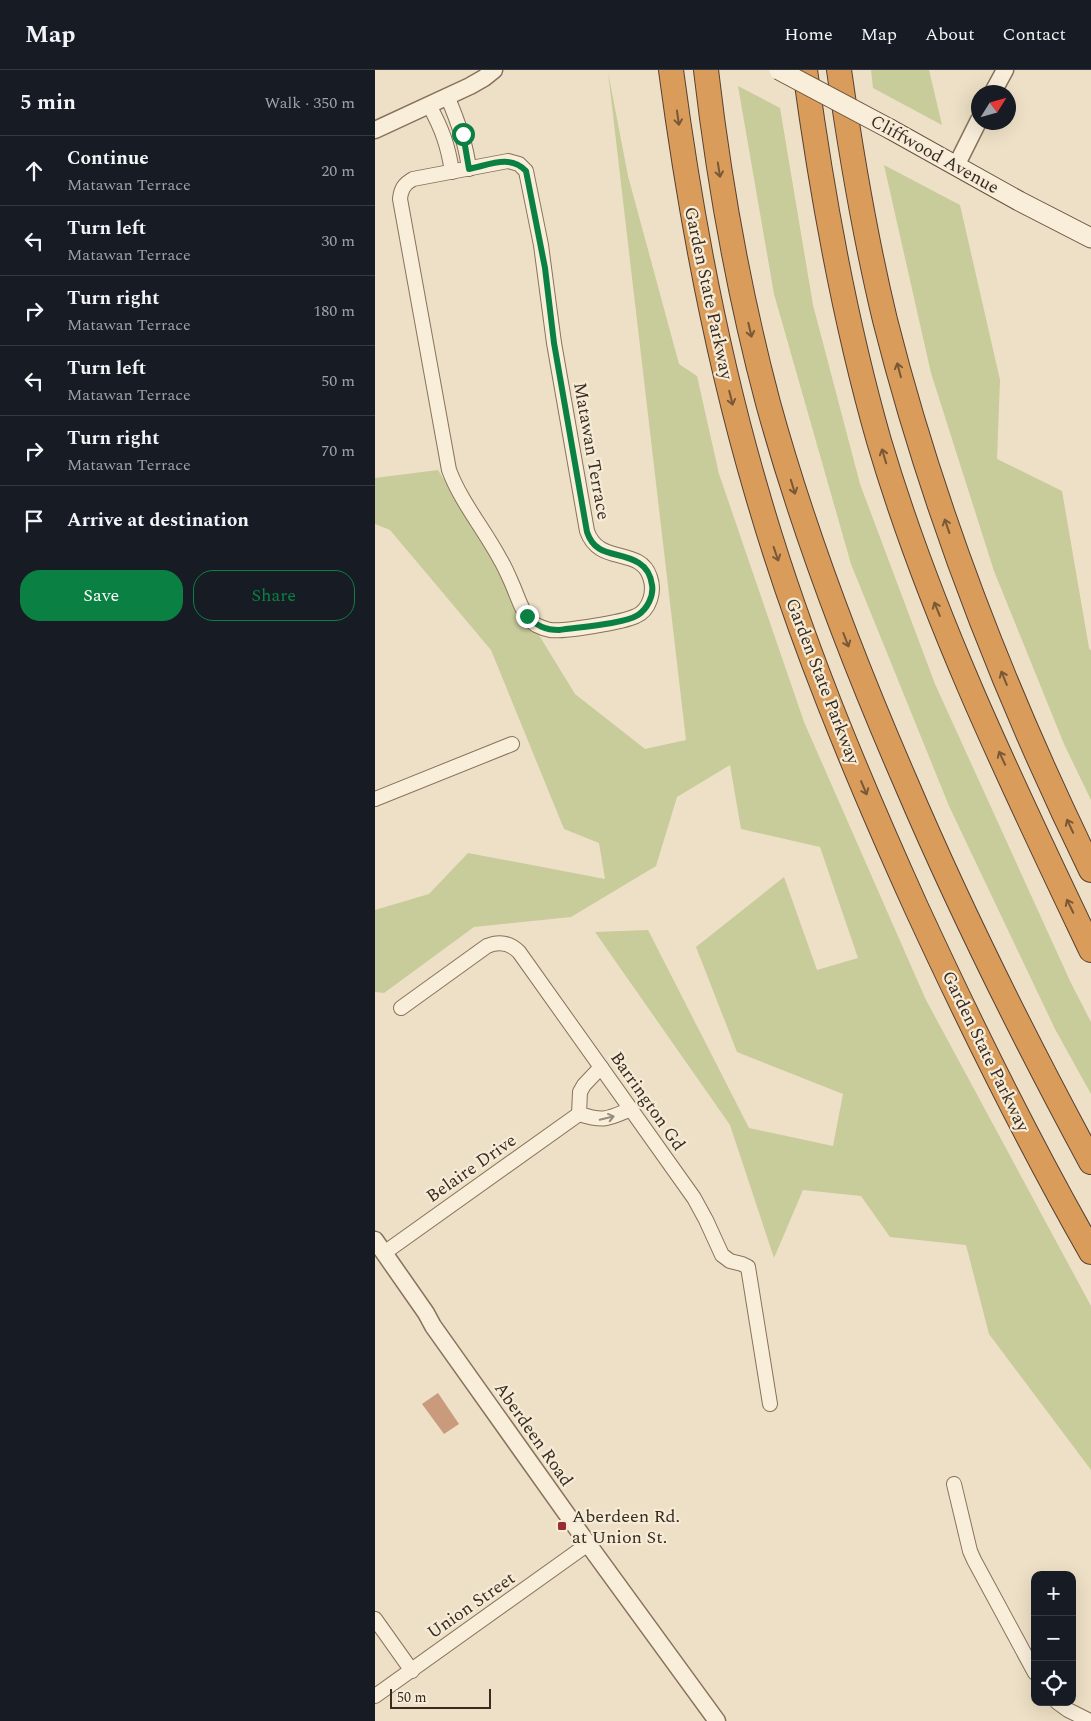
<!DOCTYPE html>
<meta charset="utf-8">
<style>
body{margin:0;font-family:Spectral,serif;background:#242831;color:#f1f3f6}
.controls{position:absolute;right:15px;bottom:15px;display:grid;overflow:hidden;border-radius:10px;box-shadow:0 5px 20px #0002}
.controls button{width:45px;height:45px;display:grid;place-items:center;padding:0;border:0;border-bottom:1px solid #363941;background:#171b24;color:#f1f3f6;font:25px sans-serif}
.compass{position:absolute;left:596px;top:15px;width:45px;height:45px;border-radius:50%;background:#171b24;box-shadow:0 5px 20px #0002;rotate:53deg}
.scale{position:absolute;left:15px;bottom:12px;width:101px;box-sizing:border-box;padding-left:5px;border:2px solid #392b20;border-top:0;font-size:14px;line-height:18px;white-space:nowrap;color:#392b20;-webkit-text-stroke:4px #f5ebd6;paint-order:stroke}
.stop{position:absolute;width:15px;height:15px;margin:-11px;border:4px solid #0b8043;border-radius:50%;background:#fff}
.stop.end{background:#0b8043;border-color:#fff;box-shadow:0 1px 5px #0008}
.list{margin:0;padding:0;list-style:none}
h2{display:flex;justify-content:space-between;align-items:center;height:65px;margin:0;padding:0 20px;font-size:21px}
h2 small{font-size:16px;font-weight:400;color:#9ea1a6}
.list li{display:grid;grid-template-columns:32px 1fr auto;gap:15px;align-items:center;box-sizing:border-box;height:70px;padding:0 20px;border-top:1px solid #363941}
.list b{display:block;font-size:19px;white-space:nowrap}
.list p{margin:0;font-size:16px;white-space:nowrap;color:#9ea1a6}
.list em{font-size:16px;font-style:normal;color:#9ea1a6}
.actions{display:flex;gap:10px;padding:15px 20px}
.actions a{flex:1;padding:11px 0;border:1px solid #0b8043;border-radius:20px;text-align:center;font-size:18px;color:#0b8043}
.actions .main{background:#0b8043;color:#fff}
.icon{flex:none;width:28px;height:28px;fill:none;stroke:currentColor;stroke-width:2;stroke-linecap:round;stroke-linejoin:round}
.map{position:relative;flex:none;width:716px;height:1651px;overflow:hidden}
header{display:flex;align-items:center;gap:30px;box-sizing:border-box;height:70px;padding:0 25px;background:#171b24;border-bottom:1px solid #363941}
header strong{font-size:24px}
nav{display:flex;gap:28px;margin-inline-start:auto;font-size:18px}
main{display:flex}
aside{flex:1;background:#171b24}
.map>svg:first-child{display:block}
.green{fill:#c8cb9a}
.building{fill:#ca9a7d}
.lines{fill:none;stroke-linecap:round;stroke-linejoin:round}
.minor-casing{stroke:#88725c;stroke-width:16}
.tertiary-casing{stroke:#88725c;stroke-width:19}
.secondary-casing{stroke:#6a533f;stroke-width:21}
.motorway-casing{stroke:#574030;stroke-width:26}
.minor{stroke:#f8eeda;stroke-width:14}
.tertiary{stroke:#f8eeda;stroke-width:16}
.secondary{stroke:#f8eeda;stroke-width:19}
.motorway{stroke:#da9c5a;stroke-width:24}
.secondary-bridge-casing{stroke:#6a533f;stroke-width:21;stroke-linecap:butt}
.secondary-bridge{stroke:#f8eeda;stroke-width:19}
.oneway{stroke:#795837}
.oneway2{stroke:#988c7d}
.route{stroke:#0b8043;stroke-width:6}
.poi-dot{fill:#962e33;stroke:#f5ebd6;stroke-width:2}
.labels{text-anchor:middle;stroke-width:4.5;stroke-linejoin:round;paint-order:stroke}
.street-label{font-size:18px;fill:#392b20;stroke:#f5ebd6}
.poi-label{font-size:18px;fill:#392b20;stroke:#f5ebd6;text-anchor:start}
</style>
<header>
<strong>Map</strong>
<nav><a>Home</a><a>Map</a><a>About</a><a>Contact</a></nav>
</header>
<main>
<aside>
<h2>5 min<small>Walk · 350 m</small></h2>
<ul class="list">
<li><svg class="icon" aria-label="ahead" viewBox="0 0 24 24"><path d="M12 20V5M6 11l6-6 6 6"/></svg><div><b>Continue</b><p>Matawan Terrace</p></div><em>20 m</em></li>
<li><svg class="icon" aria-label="left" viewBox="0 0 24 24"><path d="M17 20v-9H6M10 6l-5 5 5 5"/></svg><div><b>Turn left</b><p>Matawan Terrace</p></div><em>30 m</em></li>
<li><svg class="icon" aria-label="right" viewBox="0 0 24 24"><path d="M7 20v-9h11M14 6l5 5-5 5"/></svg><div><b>Turn right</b><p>Matawan Terrace</p></div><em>180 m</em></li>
<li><svg class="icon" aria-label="left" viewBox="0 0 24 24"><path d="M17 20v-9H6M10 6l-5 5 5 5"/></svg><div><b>Turn left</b><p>Matawan Terrace</p></div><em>50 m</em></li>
<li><svg class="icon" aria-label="right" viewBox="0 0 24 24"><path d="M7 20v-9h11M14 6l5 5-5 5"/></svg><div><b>Turn right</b><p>Matawan Terrace</p></div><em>70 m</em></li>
<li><svg class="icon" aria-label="arrive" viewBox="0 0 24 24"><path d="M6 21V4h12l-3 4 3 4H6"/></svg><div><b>Arrive at destination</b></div></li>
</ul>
<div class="actions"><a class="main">Save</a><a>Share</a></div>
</aside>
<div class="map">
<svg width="716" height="1651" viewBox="0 0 716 1651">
<rect width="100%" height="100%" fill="#ede0c6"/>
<g class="green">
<path d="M496,0H554L567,55L498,18Z"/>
<path d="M233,2L253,106L304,294L322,306L344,404L429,652L551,930L716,1236V1400L614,1264L591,1175L515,1167L486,1126L428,1120L399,1188L355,1055L220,862L273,860L374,1058L458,1076L468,1024L362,982L321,877L409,807L442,900L483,888L445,777L366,759L355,695L302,727L281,796L196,847L99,857L9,923L0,922V840L54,824L93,783L230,809L224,773L189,759L116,580L15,460L0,454V408L63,400L200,624L270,679L311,670Z"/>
<path d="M363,16L405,38L438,235L485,414L560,614L695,911L716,952V1024L680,959L574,736L476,494L399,224Z"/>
<path d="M509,95L585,135L625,310L622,389L687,421L714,578L716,581V730L689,674L619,501L556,303Z"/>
</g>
<path class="building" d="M63,1323L84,1354L69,1364L47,1334Z"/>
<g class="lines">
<g class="minor-casing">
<g id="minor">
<path d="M72,26C83,51 91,73 94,99"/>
<path d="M54,35C67,59 73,75 77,102"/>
<path d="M133,91L144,94L151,101L166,175L179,273L212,461C224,496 265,476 275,507C280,521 275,540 261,546C249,552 189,562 175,560C170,559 165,557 161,555C148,546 144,530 138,516C134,507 130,497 125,489C109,459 86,432 74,400L25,129C26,119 29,114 38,109Z"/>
<path d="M0,729L137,674"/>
<path d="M26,938L112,876C124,871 135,873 144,882L319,1128L331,1150L347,1185L355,1191L367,1194L373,1197L395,1334"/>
<path d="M226,997L209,1015L205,1022L204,1044C230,1052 232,1049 256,1039"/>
<path d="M9,1183L204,1044"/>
<path d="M579,1414L595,1481L599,1490L660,1603"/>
<path d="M0,1549L37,1601"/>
<path d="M0,1626L213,1474"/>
<path d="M682,1632L693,1640L715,1651"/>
</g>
</g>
<g class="tertiary-casing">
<g id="tertiary">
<path d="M618,22L630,0"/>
<path d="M0,60L95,16L109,8L119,0"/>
<path d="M581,96L604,50"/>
<path d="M0,1170L51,1243L58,1256L213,1474L342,1651"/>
</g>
</g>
<g class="secondary-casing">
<path id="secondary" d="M515,59L644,131L716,168"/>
</g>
<g class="motorway-casing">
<g id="motorway">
<path d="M296,0C315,143 341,284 382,423C423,565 480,702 541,837C595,954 652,1070 716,1182"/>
<path d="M331,0C344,112 364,224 393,333C429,464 477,589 531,713C586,842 649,968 716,1092"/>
<path d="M430,0C447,125 469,249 504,371C556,547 637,714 716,880"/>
<path d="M464,0C476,84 490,167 510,250C558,440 630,624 716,800"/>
</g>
</g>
<use href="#minor" class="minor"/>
<use href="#tertiary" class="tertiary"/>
<use href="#secondary" class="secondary"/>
<use href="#motorway" class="motorway"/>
<g class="secondary-bridge-casing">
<path id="secondary-bridge" d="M404,0L515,59"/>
</g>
<use href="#secondary-bridge" class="secondary-bridge"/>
</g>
<defs><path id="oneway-shaft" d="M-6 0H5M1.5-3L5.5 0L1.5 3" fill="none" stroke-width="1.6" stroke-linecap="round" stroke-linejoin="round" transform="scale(1.25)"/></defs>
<g class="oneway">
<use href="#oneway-shaft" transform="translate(303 48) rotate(82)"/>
<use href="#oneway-shaft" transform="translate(344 100) rotate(81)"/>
<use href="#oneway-shaft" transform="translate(375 260) rotate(77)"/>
<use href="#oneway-shaft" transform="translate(524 300) rotate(-105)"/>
<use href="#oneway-shaft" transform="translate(356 328) rotate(76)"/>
<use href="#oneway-shaft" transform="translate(509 386) rotate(-107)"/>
<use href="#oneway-shaft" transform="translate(418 417) rotate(73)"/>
<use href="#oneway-shaft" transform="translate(572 456) rotate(-109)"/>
<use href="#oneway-shaft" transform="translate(401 484) rotate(71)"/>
<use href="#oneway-shaft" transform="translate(562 539) rotate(-112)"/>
<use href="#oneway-shaft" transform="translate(471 570) rotate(69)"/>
<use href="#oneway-shaft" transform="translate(629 608) rotate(-112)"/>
<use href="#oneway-shaft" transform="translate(627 688) rotate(-115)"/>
<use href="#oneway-shaft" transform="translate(489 718) rotate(67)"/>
<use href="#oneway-shaft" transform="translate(695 756) rotate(-115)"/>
<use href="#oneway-shaft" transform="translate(695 836) rotate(-116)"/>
</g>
<use class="oneway2" href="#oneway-shaft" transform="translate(232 1048) rotate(-13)"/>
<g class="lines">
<path class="route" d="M88,64L94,99C114,95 135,84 151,101L170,198L179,273L212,462C221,489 244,480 264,493C272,498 276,507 277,515C279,526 272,539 263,545C249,554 203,557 184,560C170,560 162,556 152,546"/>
</g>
<rect class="poi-dot" x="182" y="1451" width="10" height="10" rx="2.5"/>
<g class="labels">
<g class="street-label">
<text transform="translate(560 84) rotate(29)" y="6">Cliffwood Avenue</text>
<text transform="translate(334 223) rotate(78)" y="6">Garden State Parkway</text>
<text transform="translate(217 381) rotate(80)" y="6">Matawan Terrace</text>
<text transform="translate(448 611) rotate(69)" y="6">Garden State Parkway</text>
<text transform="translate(611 981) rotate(64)" y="6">Garden State Parkway</text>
<text transform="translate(273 1031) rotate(55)" y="6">Barrington Gd</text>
<text transform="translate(96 1098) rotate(-35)" y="6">Belaire Drive</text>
<text transform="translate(159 1364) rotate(55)" y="6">Aberdeen Road</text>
<text transform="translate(96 1535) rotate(-35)" y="6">Union Street</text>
</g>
<g class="poi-label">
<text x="197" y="1452">Aberdeen Rd.<tspan x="197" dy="21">at Union St.</tspan></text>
</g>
</g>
</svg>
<div class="controls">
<button>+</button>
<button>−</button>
<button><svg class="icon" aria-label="locate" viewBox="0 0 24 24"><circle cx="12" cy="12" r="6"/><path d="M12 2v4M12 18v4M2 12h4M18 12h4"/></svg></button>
</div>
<svg class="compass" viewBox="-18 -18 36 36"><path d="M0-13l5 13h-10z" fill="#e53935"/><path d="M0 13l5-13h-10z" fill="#9ea1a6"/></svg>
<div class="scale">50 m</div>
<div class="stop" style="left:88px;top:64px"></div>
<div class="stop end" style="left:152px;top:546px"></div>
</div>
</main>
